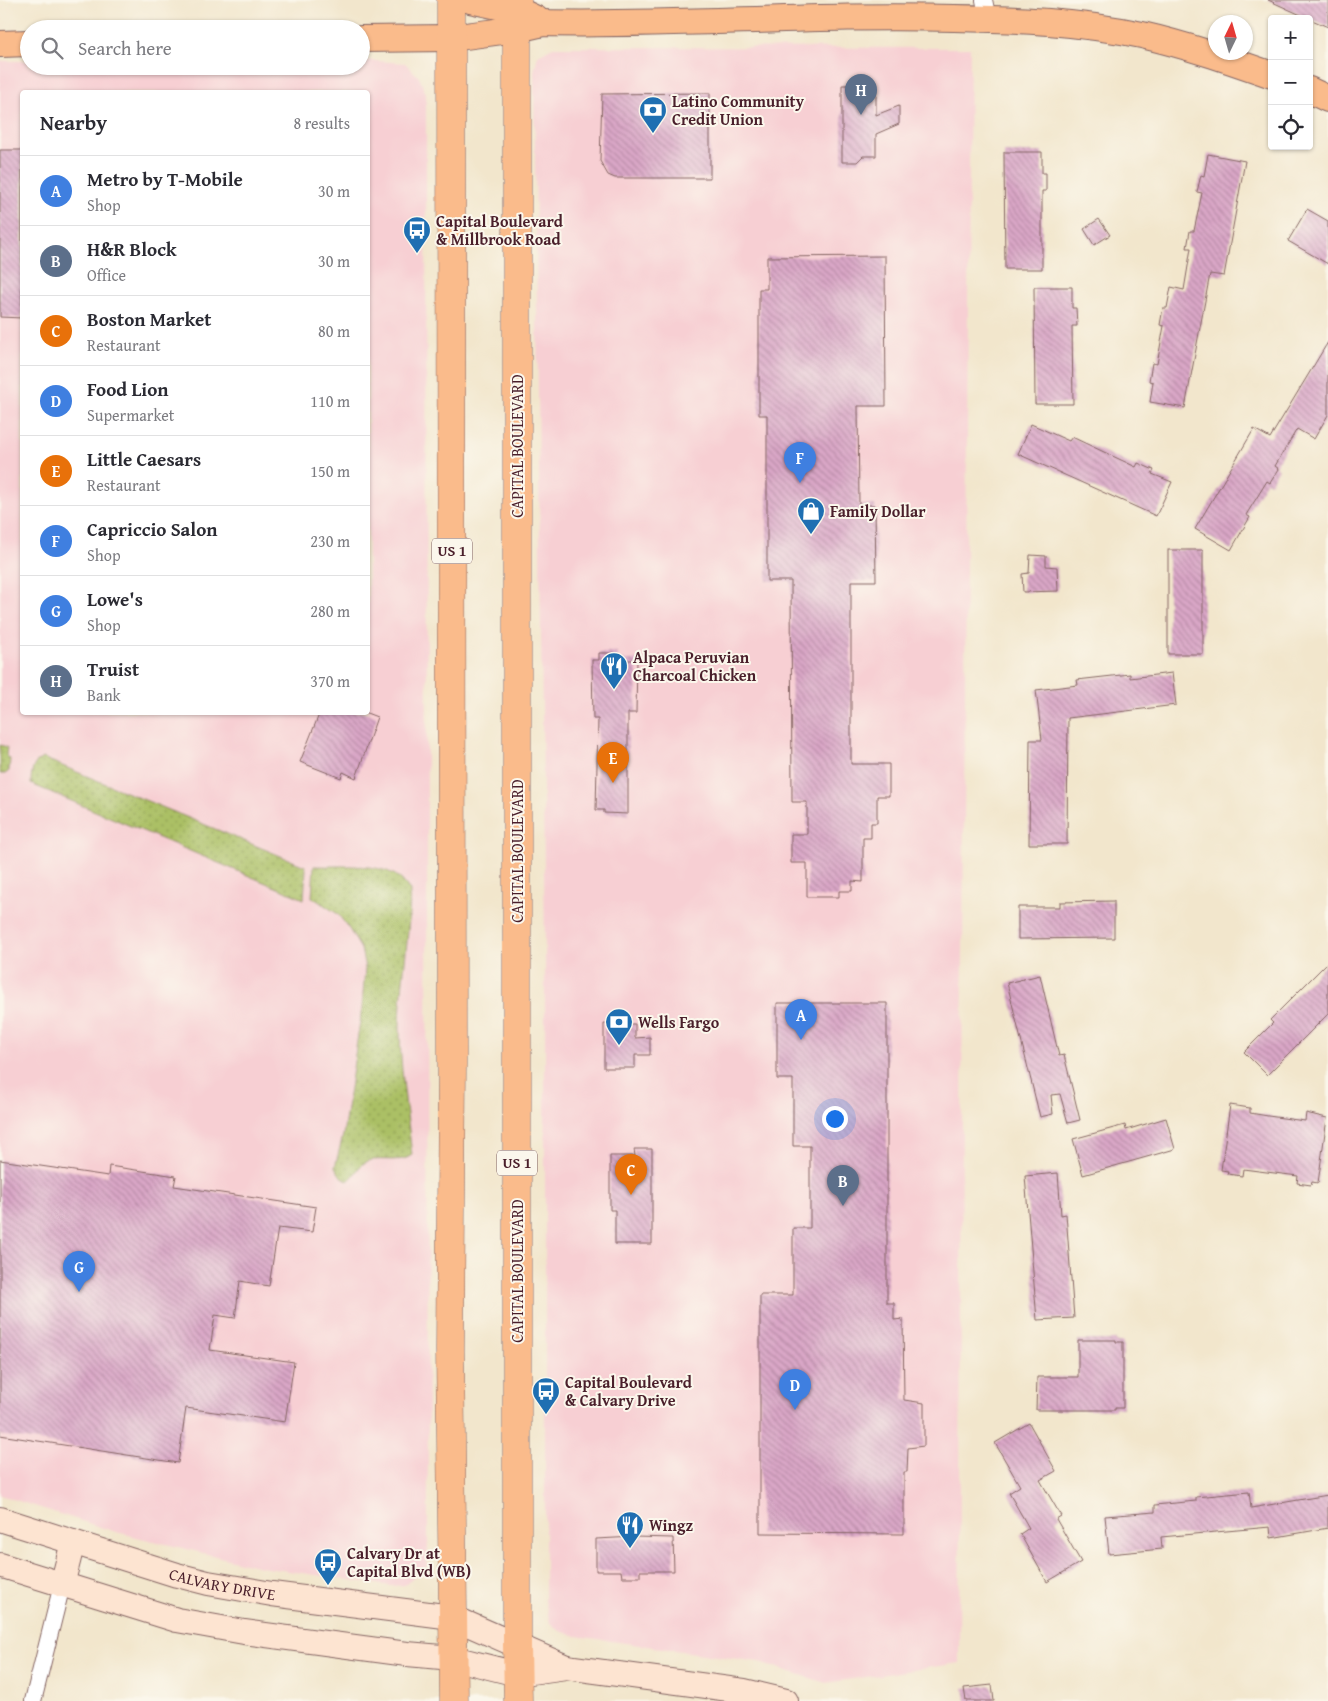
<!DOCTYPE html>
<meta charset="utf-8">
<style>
body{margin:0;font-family:"Gentium Book Plus",serif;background:#f7f7f7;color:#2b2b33}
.controls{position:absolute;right:15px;top:15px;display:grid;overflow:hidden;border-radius:5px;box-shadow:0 1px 4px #0004}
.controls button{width:45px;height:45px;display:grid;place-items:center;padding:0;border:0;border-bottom:1px solid #e1e1e2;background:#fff;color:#2b2b33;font:25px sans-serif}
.compass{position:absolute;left:1208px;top:15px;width:45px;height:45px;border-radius:50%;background:#fff;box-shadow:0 1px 4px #0004;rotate:5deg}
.you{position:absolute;left:834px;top:1118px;width:18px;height:18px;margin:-12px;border:4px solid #fff;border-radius:50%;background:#1a73e8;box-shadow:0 0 0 8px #1a73e833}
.badge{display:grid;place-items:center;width:32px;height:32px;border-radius:50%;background:#db2777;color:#fff;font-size:16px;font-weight:700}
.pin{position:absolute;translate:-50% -41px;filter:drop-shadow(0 1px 2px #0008)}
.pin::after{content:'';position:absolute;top:26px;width:18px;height:15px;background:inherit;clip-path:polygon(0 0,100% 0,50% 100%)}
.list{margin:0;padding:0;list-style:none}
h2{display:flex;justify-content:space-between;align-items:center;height:65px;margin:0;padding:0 20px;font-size:21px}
h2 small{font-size:16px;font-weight:400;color:#7c7c81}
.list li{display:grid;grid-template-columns:32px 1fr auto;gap:15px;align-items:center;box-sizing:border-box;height:70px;padding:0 20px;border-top:1px solid #e1e1e2}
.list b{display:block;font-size:19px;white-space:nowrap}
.list p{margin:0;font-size:16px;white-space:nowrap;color:#7c7c81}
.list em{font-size:16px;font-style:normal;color:#7c7c81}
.icon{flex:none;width:28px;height:28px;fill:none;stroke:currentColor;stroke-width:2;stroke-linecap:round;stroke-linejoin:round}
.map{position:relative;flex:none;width:1328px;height:1701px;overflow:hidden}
.search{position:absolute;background:#fff;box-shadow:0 1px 4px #0004;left:20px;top:20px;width:350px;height:55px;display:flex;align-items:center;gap:12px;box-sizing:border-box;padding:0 18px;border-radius:28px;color:#7c7c81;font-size:19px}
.panel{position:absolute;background:#fff;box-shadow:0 1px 4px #0004;left:20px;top:90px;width:350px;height:625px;border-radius:5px}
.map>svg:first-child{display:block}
.built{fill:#f7cfd3;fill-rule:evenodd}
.grass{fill:url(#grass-dots);stroke:#7a7048}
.building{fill:url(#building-back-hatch)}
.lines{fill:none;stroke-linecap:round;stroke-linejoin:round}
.street-casing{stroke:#856563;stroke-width:18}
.secondary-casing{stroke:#856563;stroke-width:26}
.primary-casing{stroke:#856563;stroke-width:28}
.highway-casing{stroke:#856563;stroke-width:29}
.street{stroke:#fff;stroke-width:16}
.secondary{stroke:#fde4d1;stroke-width:24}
.primary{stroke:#fabb8b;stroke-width:26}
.highway{stroke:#fabb8b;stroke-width:28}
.labels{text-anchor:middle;stroke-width:4;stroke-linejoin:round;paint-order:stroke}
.shield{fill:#fbf7ec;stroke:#7f6065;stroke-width:1}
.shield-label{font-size:15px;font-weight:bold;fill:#4a1f2b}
.poi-label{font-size:16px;font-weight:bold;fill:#4a1f2b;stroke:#fbf7ec;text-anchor:start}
.street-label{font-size:16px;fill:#4a1f2b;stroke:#fbf7ec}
</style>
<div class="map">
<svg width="1328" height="1701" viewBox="0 0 1328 1701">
<defs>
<pattern id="grass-dots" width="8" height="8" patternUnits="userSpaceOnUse" patternTransform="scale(1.25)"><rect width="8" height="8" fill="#abc065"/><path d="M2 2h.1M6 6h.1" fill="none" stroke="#8d9b53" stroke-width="1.8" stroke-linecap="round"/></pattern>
<pattern id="building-back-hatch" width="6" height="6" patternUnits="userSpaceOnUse" patternTransform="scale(1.25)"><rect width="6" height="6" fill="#daa7c7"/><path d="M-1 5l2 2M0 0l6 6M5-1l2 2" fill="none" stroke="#b387a2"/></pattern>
</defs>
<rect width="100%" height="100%" fill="#fbf7ec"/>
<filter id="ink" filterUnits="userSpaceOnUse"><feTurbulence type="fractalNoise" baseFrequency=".02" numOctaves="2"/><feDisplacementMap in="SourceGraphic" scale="10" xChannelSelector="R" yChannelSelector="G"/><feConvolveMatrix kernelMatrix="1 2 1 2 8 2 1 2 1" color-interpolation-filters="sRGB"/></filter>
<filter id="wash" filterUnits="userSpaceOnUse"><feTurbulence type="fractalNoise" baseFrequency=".0096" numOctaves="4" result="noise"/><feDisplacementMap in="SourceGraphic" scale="20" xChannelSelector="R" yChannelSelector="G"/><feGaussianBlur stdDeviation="1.12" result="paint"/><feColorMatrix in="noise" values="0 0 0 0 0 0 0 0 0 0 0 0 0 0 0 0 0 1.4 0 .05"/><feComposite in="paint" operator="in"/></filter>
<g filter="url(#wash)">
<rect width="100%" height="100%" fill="#f2e6cc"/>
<g class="built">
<path d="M553,47L970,48L963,957L959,1663L826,1683L759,1662L576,1636L560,1631L550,1623L545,1601V952L534,71L538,55Z"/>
<path d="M361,60L405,63L419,77L426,94L428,1544L427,1566L405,1585L391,1586L261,1567L116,1532L0,1495V61H29V66H361ZM22,92H368V712H22Z"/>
</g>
<g class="grass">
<path d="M0,745L7,747L6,755L10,759L9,771L5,774H0Z"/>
<path d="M43,758L305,866L306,869L304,899L31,784C31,774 32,762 43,758Z"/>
<path d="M314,866C338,867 376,862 397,876C402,879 406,886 410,890C410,933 402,976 400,1019C399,1065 407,1110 412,1155C401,1164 382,1157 368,1161C358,1165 356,1175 348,1181L340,1175L335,1167L343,1135L362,1008L365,968L361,949L349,929L338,914L312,897Z"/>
</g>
<g id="blocks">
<g class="building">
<path d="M1268,0H1328V27L1303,16Z"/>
<path d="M842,85H876V115L899,106V124L876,134V156H863L857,162H842Z"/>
<path d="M710,93V178H615L608,175L600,161L602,94Z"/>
<path d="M0,150H22V318L0,317Z"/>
<path d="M1004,152H1042V173H1046V191H1042V269H1005Z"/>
<path d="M1208,154L1245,161L1224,276L1210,274L1185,408L1150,402L1153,382L1149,381L1152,363L1157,364L1164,326L1160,325L1163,308H1167L1171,287L1184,290L1191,248H1187L1190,231H1194L1202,193L1197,192L1201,175L1204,176Z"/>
<path d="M1307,209L1328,221V264L1288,241Z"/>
<path d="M1099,219L1110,235L1094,245L1084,229Z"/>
<path d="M885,256L886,406H858L859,505H875L876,581H851V764H889V796H877V823H871V838H863V882L852,881V891H839V897H807V863H791V834H807V802H792L791,581H767V415H759V289H767V257Z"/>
<path d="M1034,287H1072V308H1076L1077,326H1072L1073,404H1035Z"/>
<path d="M1328,342V415L1314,439L1297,429L1275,466L1279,469L1270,483L1267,481L1246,515L1250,517L1231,550L1195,529L1254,429L1270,438Z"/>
<path d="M1031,424L1069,441L1072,437L1136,467L1138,463L1154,470L1152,474L1172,482L1156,516L1018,454Z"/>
<rect x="1168" y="550" width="35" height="104"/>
<path d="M1030,555L1046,556V566L1057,567L1058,591L1023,592L1022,574L1029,573Z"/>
<path d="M599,653H617L618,660H637L636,713H628V814L604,813V810H596L598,719H593L592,660H599Z"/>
<path d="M1172,673L1176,705L1068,718L1067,844H1029L1030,740H1042L1036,690L1078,685L1077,680L1130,674V678Z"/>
<path d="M320,712H364L377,717L356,778L343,772L341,778L300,762Z"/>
<path d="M1114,901V938L1018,939V907H1060V902Z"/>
<path d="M1328,962V1014L1267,1075L1244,1052L1273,1023L1270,1020Z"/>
<path d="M1040,975L1059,1056L1064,1055L1080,1120L1068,1123L1060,1094L1051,1095L1053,1114L1040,1117L1007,983Z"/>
<path d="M777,1003H887V1303H894V1320L903,1319L904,1400L924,1403V1446L908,1448L907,1472H904V1534L760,1533V1295H793V1228H810V1146H793V1079H777Z"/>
<path d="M604,1024H635V1038L650,1037V1055H635V1068H604Z"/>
<path d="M1230,1105L1250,1108V1113L1268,1116L1305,1121L1306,1113L1327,1118L1318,1183L1312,1182L1311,1185L1297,1183L1298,1176L1243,1169L1242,1176L1227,1174L1228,1171L1221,1170Z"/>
<path d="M1166,1118L1175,1149L1083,1175L1073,1139L1125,1125L1126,1130Z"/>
<path d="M634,1149H652V1244H615V1210H610V1156H635Z"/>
<path d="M0,1160L108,1176L109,1166L176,1176L174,1186L316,1207L312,1232L278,1228L269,1286L240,1281L235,1318L215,1315L210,1350L294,1362L285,1422L186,1408L178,1463L0,1435Z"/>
<path d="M1058,1173L1061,1215L1066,1214L1074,1318L1037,1320L1025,1176Z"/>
<path d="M1078,1340H1116V1342H1123V1408H1115V1410H1036L1037,1377H1078Z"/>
<path d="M1029,1423L1056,1471L1040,1480L1061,1516L1056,1519L1081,1562L1047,1582L1020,1534L1029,1528L1009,1493L1020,1486L995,1443Z"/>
<path d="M1249,1492L1251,1508L1328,1495V1528L1271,1538L1270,1527L1161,1537L1162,1549L1109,1554L1105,1516L1155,1512V1505L1196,1501V1497Z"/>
<path d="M635,1537L673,1538L674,1571H640V1577H622L621,1571H596V1539Z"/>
<path d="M992,1685L994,1701H966L964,1688Z"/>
</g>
</g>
</g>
<g filter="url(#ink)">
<use href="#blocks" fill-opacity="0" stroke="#856563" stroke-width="1"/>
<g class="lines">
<g class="street-casing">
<g id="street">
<path d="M984,0L988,19"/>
<path d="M33,1701L62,1585"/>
</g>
</g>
<g class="secondary-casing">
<g id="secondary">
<path id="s1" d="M0,1519L177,1575L208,1583L272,1594L452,1617L566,1667"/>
<path d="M0,1565L177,1620L244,1632L407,1654L453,1658L517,1674L566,1667L744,1691L786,1701"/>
<path d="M62,1585L73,1542"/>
</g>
</g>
<g class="primary-casing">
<g id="primary">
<path d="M470,0L517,10L536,19"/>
<path d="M361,39L451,38L517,29L543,23C680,26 817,14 954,18C1017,19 1081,22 1142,35C1186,45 1229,60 1272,75"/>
<path d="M0,44L29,43"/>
<path d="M1309,90L1328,99"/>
</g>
</g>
<g class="highway-casing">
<g id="highway">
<path d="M451,0L452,1064L450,1350L454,1701"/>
<path d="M517,0V1645L518,1701"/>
</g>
</g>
<use href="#street" class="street"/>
<use href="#secondary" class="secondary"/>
<use href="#primary" class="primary"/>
<use href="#highway" class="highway"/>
</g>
</g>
<defs>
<g id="bank-pin" transform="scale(1.4375)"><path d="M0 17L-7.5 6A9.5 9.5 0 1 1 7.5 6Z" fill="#1f6fb2" stroke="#fbf7ec"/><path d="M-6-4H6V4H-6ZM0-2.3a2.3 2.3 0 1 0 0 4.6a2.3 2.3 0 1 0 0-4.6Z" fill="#fff"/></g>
<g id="bus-pin" transform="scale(1.4375)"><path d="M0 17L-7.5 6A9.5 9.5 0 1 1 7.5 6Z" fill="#1f6fb2" stroke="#fbf7ec"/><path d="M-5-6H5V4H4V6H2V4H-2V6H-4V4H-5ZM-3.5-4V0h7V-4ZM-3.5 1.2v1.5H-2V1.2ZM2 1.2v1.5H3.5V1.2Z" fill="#fff"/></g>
<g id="shop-pin" transform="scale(1.4375)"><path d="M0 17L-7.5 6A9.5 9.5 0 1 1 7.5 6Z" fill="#1f6fb2" stroke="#fbf7ec"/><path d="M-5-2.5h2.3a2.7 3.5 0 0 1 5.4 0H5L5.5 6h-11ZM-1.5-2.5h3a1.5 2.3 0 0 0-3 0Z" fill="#fff"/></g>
<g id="restaurant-pin" transform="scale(1.4375)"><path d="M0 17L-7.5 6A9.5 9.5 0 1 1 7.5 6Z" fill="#1f6fb2" stroke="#fbf7ec"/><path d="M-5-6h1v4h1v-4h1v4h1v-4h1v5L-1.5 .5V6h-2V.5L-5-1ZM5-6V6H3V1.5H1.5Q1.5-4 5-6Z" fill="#fff"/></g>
</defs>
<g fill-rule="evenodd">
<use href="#bank-pin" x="653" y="110"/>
<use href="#bus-pin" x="417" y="230"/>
<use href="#shop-pin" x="811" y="511"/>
<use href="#restaurant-pin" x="614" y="666"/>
<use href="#bank-pin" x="619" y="1022"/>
<use href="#bus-pin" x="546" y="1391"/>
<use href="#restaurant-pin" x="630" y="1525"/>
<use href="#bus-pin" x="328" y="1562"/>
</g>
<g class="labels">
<g class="shield">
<rect x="432" y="538.5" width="40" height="25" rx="4"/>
<rect x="497" y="1150.5" width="40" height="25" rx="4"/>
</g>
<g class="shield-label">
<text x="452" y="556">US 1</text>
<text x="517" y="1168">US 1</text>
</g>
<g class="poi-label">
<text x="672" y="107">Latino Community<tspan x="672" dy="18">Credit Union</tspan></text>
<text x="436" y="227">Capital Boulevard<tspan x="436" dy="18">&amp; Millbrook Road</tspan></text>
<text x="830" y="517">Family Dollar</text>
<text x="633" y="663">Alpaca Peruvian<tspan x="633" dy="18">Charcoal Chicken</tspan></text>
<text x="638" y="1028">Wells Fargo</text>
<text x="565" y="1388">Capital Boulevard<tspan x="565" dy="18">&amp; Calvary Drive</tspan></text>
<text x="649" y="1531">Wingz</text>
<text x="347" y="1559">Calvary Dr at<tspan x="347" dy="18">Capital Blvd (WB)</tspan></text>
</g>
<g class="street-label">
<text transform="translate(517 446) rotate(-90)" y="6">CAPITAL BOULEVARD</text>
<text transform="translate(517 851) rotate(-90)" y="6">CAPITAL BOULEVARD</text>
<text transform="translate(517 1271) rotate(-90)" y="6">CAPITAL BOULEVARD</text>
<text dy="6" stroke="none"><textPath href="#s1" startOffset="232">CALVARY DRIVE</textPath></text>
</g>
</g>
</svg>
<div class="controls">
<button>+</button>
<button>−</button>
<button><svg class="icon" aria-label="locate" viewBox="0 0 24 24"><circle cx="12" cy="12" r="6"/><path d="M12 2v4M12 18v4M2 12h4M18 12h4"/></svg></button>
</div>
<svg class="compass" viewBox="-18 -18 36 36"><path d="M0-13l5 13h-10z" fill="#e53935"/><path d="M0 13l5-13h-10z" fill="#7c7c81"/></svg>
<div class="you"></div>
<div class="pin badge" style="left:801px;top:1040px;background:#3f7fe0">A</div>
<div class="pin badge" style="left:843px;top:1206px;background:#5c6f8a">B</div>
<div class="pin badge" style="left:631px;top:1195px;background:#e8710a">C</div>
<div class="pin badge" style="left:795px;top:1410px;background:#3f7fe0">D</div>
<div class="pin badge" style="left:613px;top:783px;background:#e8710a">E</div>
<div class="pin badge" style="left:800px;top:483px;background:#3f7fe0">F</div>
<div class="pin badge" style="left:79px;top:1292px;background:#3f7fe0">G</div>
<div class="pin badge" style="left:861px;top:115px;background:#5c6f8a">H</div>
<div class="search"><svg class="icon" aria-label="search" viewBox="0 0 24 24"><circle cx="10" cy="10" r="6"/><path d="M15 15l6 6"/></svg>Search here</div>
<section class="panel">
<h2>Nearby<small>8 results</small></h2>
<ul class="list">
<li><span class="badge" style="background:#3f7fe0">A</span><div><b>Metro by T-Mobile</b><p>Shop</p></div><em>30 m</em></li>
<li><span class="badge" style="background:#5c6f8a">B</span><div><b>H&amp;R Block</b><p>Office</p></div><em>30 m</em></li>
<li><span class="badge" style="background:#e8710a">C</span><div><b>Boston Market</b><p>Restaurant</p></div><em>80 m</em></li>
<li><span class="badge" style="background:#3f7fe0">D</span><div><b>Food Lion</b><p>Supermarket</p></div><em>110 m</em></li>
<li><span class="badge" style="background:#e8710a">E</span><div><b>Little Caesars</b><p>Restaurant</p></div><em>150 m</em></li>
<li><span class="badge" style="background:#3f7fe0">F</span><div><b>Capriccio Salon</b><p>Shop</p></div><em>230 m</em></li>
<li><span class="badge" style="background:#3f7fe0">G</span><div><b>Lowe's</b><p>Shop</p></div><em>280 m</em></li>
<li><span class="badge" style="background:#5c6f8a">H</span><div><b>Truist</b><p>Bank</p></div><em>370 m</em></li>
</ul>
</section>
</div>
